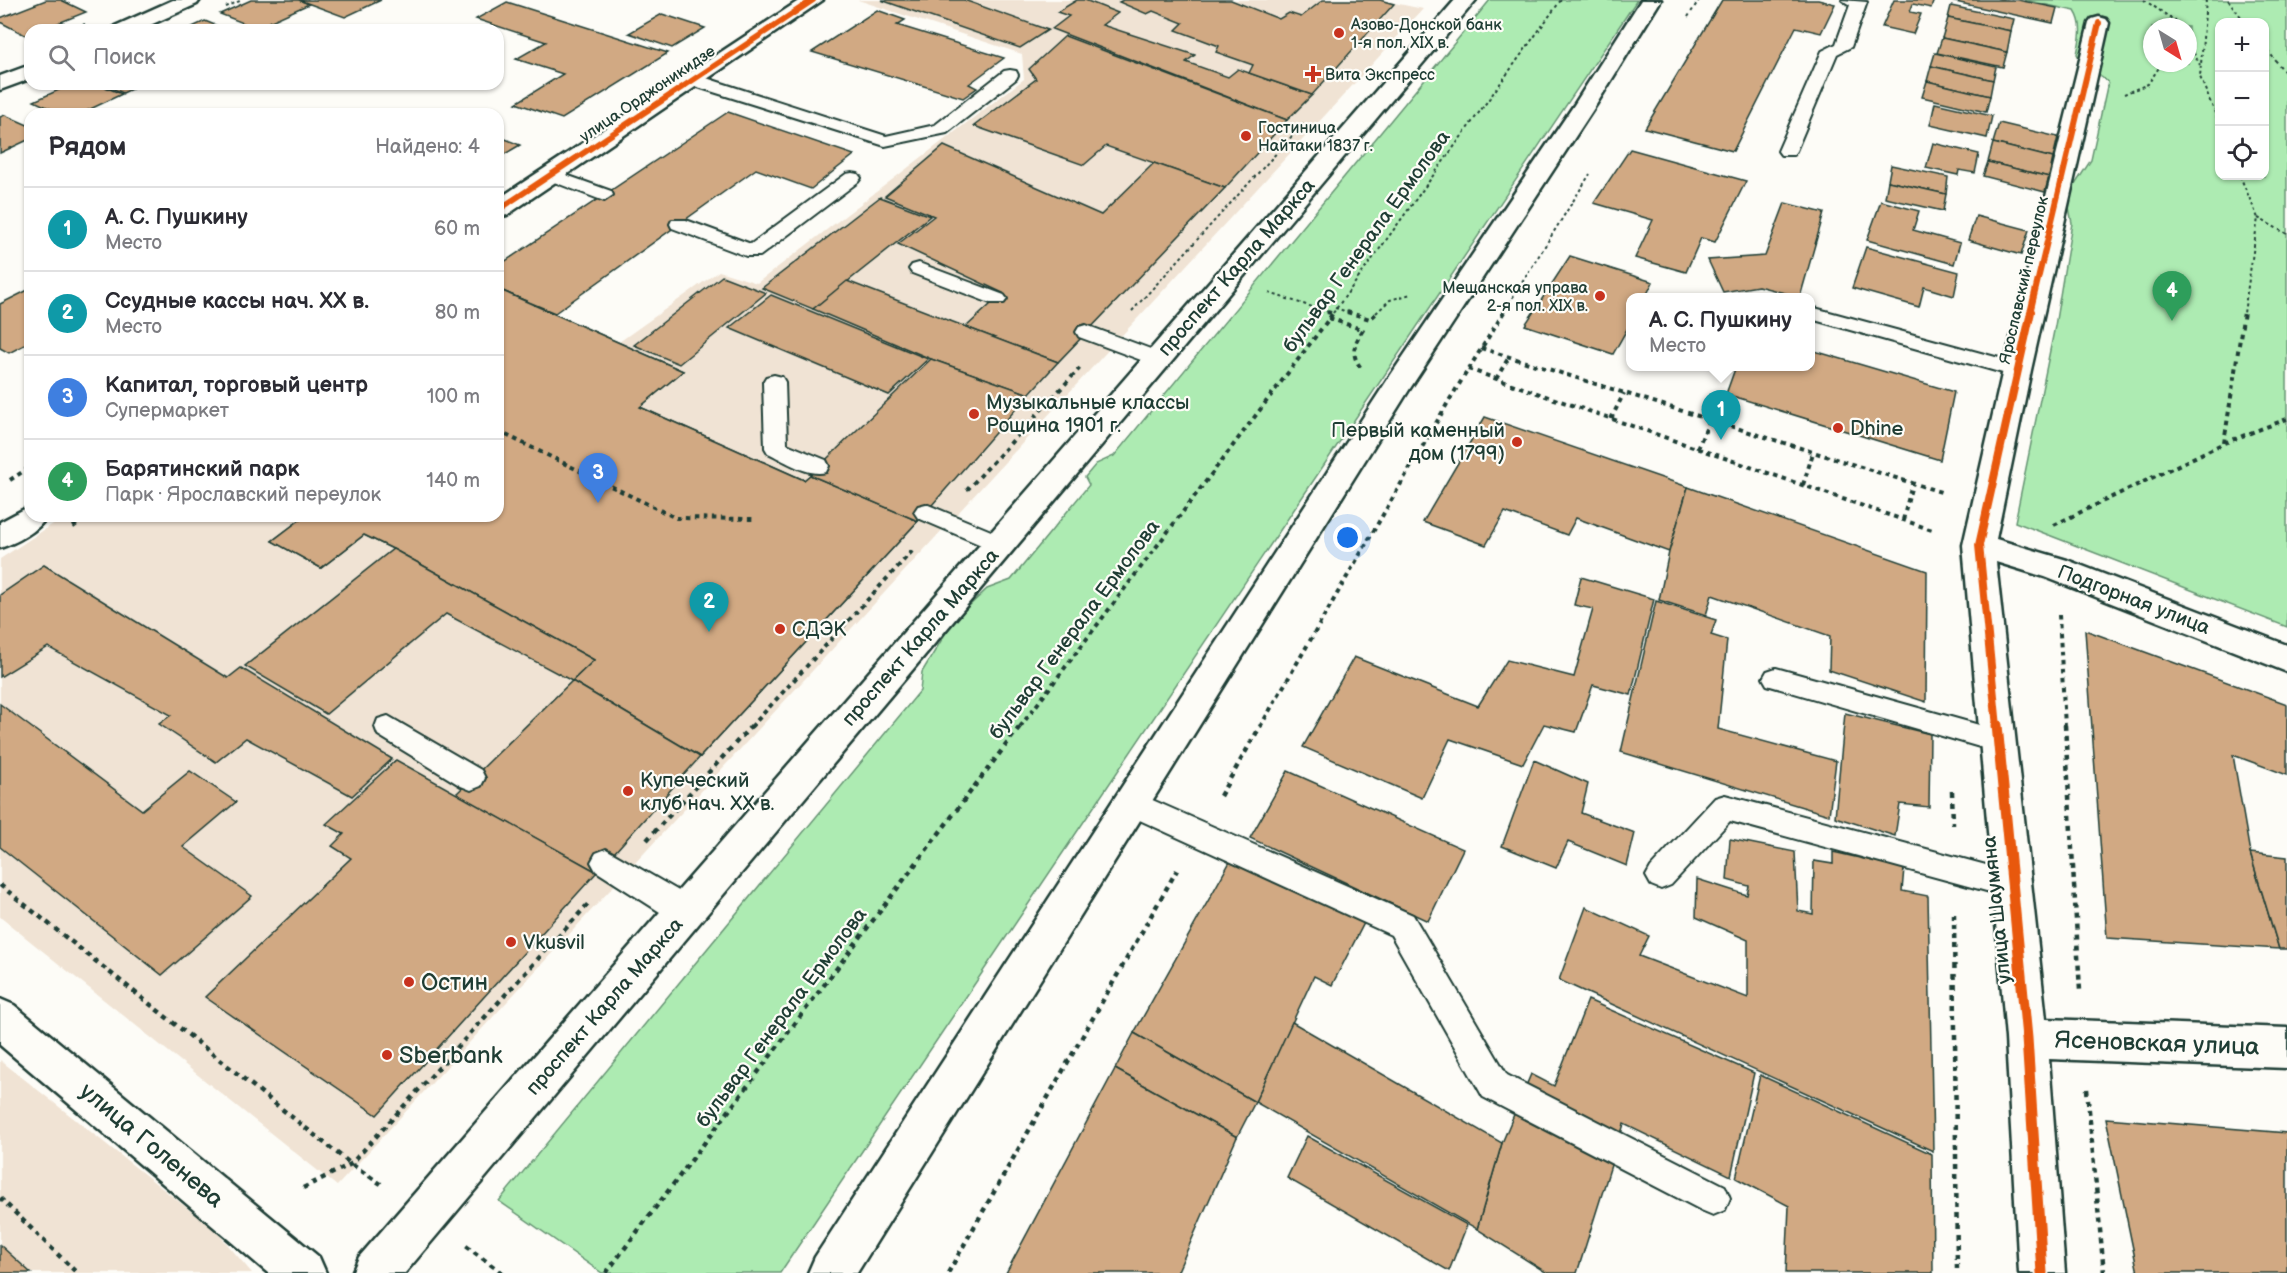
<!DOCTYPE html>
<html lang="ru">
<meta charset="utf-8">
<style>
body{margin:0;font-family:"Balsamiq Sans",sans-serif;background:#f7f7f7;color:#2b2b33}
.controls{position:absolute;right:18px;top:18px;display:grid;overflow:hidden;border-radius:12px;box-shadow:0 2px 4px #0004}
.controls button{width:54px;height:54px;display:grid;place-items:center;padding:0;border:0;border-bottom:2px solid #e1e1e2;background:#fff;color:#2b2b33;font:30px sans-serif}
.compass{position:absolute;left:2143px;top:18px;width:54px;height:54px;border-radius:50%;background:#fff;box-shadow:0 2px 4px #0004;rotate:143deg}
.you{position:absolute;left:1348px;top:538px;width:21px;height:21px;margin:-15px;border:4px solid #fff;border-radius:50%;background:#1a73e8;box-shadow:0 0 0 9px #1a73e833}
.badge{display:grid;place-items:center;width:39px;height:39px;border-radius:50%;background:#2563eb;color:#fff;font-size:20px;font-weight:700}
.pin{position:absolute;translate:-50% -50px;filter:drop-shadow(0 2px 3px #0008)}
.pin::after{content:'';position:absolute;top:32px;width:21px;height:18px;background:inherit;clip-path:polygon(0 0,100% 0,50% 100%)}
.popup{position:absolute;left:1626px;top:293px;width:189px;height:78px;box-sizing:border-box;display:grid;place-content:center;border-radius:12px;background:#fff;filter:drop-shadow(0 2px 4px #0005);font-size:20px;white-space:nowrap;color:#7c7c81}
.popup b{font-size:22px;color:#2b2b33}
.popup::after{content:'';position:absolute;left:50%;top:100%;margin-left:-12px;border:12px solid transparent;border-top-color:#fff}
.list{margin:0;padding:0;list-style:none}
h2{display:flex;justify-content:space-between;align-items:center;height:78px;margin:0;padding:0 24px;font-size:26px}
h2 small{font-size:20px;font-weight:400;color:#7c7c81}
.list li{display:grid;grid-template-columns:39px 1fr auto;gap:18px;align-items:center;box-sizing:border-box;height:84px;padding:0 24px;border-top:2px solid #e1e1e2}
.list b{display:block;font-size:22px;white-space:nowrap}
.list p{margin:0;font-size:20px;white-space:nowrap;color:#7c7c81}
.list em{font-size:20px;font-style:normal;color:#7c7c81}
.icon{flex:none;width:33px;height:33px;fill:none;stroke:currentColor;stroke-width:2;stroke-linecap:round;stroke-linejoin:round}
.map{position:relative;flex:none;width:2287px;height:1273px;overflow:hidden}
.search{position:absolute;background:#fff;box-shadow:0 2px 4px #0004;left:24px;top:24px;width:480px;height:66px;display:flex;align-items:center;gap:15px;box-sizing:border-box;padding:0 21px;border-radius:18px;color:#7c7c81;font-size:22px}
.panel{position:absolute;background:#fff;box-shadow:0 2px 4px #0004;left:24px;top:108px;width:480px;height:414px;border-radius:18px}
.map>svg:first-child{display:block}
.built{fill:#f0e3d4}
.green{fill:#adebb2;stroke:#669473;stroke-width:1.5;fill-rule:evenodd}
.building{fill:#d1a983;stroke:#1f3d34;stroke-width:1.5}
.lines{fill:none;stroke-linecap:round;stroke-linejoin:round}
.service-casing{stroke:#1f3d34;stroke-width:4}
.minor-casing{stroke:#1f3d34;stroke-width:5}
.tertiary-casing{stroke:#1f3d34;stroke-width:5}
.secondary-casing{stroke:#1f3d34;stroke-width:5}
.path-far2{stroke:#1f3d34;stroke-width:2;stroke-dasharray:3 3;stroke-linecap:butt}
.path-far1{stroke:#1f3d34;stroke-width:4;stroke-dasharray:4.5 4.5;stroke-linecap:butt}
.path{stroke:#1f3d34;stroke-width:4.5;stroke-dasharray:5 5;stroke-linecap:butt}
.service{fill:#fdfcf7;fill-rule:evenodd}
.minor{fill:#fdfcf7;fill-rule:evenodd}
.tertiary{fill:#fdfcf7;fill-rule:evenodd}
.secondary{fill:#fdfcf7;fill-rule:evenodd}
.cycleway-far2-casing{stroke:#fdfcf7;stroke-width:8}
.cycleway-far1-casing{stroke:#fdfcf7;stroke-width:12}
.cycleway-casing{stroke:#fdfcf7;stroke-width:15}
.cycleway-far2{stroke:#e8590c;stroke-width:6}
.cycleway-far1{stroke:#e8590c;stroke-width:8}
.cycleway{stroke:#e8590c;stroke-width:11}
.poi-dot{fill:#c8321e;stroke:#fdfcf7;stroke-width:2}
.labels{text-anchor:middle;stroke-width:4.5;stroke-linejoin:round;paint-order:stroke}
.far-poi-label{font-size:16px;fill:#1f3d34;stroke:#fdfcf7;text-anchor:start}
.far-street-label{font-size:16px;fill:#1f3d34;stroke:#fdfcf7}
.street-label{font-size:20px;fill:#1f3d34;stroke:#fdfcf7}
.poi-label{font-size:20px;fill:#1f3d34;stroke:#fdfcf7;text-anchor:start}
.near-poi-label{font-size:24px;fill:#1f3d34;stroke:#fdfcf7;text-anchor:start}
.near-street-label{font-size:24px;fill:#1f3d34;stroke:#fdfcf7}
</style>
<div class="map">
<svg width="2287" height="1273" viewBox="0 0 2287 1273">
<rect width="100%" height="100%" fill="#fdfcf7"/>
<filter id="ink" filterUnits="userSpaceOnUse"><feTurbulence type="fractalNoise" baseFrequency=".0167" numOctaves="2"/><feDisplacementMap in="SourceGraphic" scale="12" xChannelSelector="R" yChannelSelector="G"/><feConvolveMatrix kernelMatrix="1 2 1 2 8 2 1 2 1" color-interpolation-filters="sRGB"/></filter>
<g filter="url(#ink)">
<g class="built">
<path d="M858,0H1380L1423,9L337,1186L0,917V559L65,516H498V290L619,342L719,271L757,283L1024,79L1022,54Z"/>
<path d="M0,1060L216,1231L252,1273H0Z"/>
</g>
<g class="green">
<path d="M1490,0H1637L780,1273H602L499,1201L920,691L922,672L953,621L987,589L1011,580L1089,485L1085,477L1096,464L1114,456Z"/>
<path d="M2024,0H2287V627L2015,522L2055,326L2072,223L2067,197L2091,160L2108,82L2081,62L2077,54C2080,39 2084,25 2075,11ZM2220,22H2264V176H2220ZM2152,27H2188V63H2152Z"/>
</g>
<g class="building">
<path d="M46,0H61L86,12L41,30H30L27,36L0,22V18Z"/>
<path d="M251,0H299L309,4L256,28L220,14Z"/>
<path d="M299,0H381L345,17Z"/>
<path d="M881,0H964L1048,30L1020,48Z"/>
<path d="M1077,0H1085L1118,13L1102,25L1195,55L1186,62L1228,77L1238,69L1312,95L1287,120L1052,29L1069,16L1057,12Z"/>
<path d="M1123,0H1231L1279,19L1289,13L1301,17L1323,0H1380L1394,4L1312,95L1249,73L1253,65L1216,52L1219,46L1176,30L1183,23L1153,11L1147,14L1119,2Z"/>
<path d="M1722,0H1818L1835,4L1821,33L1796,27L1733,151L1645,128Z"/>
<path d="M1894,0H1934L1931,8L1913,4L1910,12L1921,14L1913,34L1882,27Z"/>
<path d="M1946,0H2018L2057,8L2053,23Z"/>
<path d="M507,2L668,53L562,119L516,103L563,74L516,59L546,42L476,19Z"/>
<path d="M1951,6L2014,19L2011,31L1948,18Z"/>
<path d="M877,10L905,20L897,25L1004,58L969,84L977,88L963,98L812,52Z"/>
<path d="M662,14L705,28L672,48L629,33Z"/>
<path d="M1948,18L2011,31L2007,52L1942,38Z"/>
<path d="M205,21L227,30H186Z"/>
<path d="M1065,36L1287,120L1225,188L1106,146L1084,165L974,126L1036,79L1029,69Z"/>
<path d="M1942,38L2007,52L2003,67L1937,53Z"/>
<path d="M1935,53L1996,67L1993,80L1931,66Z"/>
<path d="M1931,66L1993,80L1990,96L1927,81Z"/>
<path d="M1927,81L1990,96L1986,112L1922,97Z"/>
<path d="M72,84H98L122,94L80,114H62L34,101Z"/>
<path d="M102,84H142L123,93Z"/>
<path d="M1935,103L1992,116L1987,138L1930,125Z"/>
<path d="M728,112L854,155L811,189L756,169L555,313L498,289V266Z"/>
<path d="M5,115L30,126V139L0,153V117Z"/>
<path d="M1999,123L2058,137L2053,158L1993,143Z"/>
<path d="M498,136L520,145L498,158Z"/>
<path d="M1933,143L1979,154L1975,173L1959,170L1958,175L1926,168Z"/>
<path d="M1993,143L2053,158L2049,177L1988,162Z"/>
<path d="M944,146L1101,215L1154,163L1225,188L1058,362L966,327L1003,293L898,244L934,216L885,196Z"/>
<path d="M1630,149L1746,181L1715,242L1701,238L1686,272L1635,258L1653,220L1594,203Z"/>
<path d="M1988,162L2049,177L2045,192L1983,176Z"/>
<path d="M1891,165L1948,177L1946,194L1888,181Z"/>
<path d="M1888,181L1946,194L1943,211L1885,198Z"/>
<path d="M880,197L930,216L813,309L762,288Z"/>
<path d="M1881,201L1919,211L1913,230L1960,243L1954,264L1867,240Z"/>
<path d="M1785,203L1824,213L1800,297L1758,286L1723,292L1708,260L1765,256Z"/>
<path d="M1976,216L2029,230L2021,255L1968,240Z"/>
<path d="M1866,247L1959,272L1954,296L1924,287L1919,307L1852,288Z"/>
<path d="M1570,256L1653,282L1645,298H1631V322L1613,354L1525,325Z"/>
<path d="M722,276L766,293L679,364L634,345Z"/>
<path d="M847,281L966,327L1058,362L1029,394L931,359L813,309Z"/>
<path d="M30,289V342L9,353L0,348V304Z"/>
<path d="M498,289L683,371L640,407L804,480L810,475L918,521L700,757L572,681L594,660L393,549L364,535L321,568L272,541L305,516H498V493L662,576L716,526L744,539L778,507L731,485L736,481L498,371Z"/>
<path d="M498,289L683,371L640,407L804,480L810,475L918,521L700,757L572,681L594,660L393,549L364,535L321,568L272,541L305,516H498Z"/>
<path d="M771,295L928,359L889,395L729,328Z"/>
<path d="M1811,350L1954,392L1940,460L1726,394L1736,366H1811Z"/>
<path d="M931,359L1029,394L918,521L810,475Z"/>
<path d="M1485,417L1688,487L1669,552L1576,518L1567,535L1505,512L1486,545L1423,522Z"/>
<path d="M1688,487L1927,571L1926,702L1829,670L1830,636L1712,595L1706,615L1659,600L1669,552Z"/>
<path d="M393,549L594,660L572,681L446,614L326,714L245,666Z"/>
<path d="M44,565L228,678L241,668L392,759L352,796L246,738L216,762L159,724L171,715L48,647L0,677V595Z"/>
<path d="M1581,577L1654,599L1631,695L1593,685L1576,732L1544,724L1523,764L1450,739L1422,798L1303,747L1354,657L1478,706L1507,660L1574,677L1593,609L1574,605Z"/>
<path d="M1656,601L1716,620L1711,635L1727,640L1718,729L1836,761L1829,815L1621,752Z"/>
<path d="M2085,630L2287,704V775L2233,755L2250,853L2279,949L2107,938Z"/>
<path d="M572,681L700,757L597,872L456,794Z"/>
<path d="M0,704L142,810L190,771L236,802L183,847L252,896L162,975L0,847Z"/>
<path d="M1845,713L1930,734L1929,807L1900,804L1895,836L1835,817Z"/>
<path d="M396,760L597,872L377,1115L205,997L351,858L332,846L344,834L326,824Z"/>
<path d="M1534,760L1588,784L1581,813L1635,833L1627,866L1568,842L1556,868L1502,846Z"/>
<path d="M1288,771L1463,849L1428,921L1250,838Z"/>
<path d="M1730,839L1795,852L1798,911L1813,914L1814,861L1833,864V852L1904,868L1902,891L1928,896L1933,1151L1559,980L1586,907L1649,936L1639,956L1748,998V940L1696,917L1697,879L1747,895L1749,886L1727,880Z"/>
<path d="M2250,853L2287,857V949H2279Z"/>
<path d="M1231,860L1364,923L1332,985L1314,976L1255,1102L1134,1033Z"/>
<path d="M1588,1000L1754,1073L1731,1176L1624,1124L1577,1273H1547L1477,1229L1502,1143L1531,1074L1554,1086Z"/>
<path d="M1292,1022L1502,1143L1477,1229L1255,1102Z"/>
<path d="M1134,1033L1255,1102L1237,1137L1115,1069Z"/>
<path d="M1115,1069L1237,1137L1177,1273H1006Z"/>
<path d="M1760,1075L1932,1154L1933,1273H1786L1789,1206L1736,1178Z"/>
<path d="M2106,1118L2287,1133V1273H2138Z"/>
<path d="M1307,1136L1467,1225L1449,1271L1287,1178Z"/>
<path d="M0,1245L31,1273H0Z"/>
</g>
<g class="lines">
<g class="service-casing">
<g id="service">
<path d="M1842,0L1867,2L1851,47L1837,54L1796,151L1793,155H1781L1778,151L1822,51L1836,44L1850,5Z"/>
<path d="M1010,70L1016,71L1018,75L1016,79L947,133L885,146L688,84L686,80L688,76H700L886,136L935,125L1004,71Z"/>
<path d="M552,170L611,191L613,195L604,201L546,179L543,175Z"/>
<path d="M852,173L858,174L861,178L858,182L760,256H746L672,228L670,224L672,220H686L751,244L846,174Z"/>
<path d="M919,263L1004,295L1007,299L1004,303H990L912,273L909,269L912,265Z"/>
<path d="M1811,307L2025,365L2028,370L2025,375L2017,377L1811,319Z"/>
<path d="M1086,325L1164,354L1168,359L1164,364L1157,366L1079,337L1076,332L1079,327Z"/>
<path d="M774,375L782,377L785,382L787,444L826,460L829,466L826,472C808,477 785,461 768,453L765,448L763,382L766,377Z"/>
<path d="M926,504L1008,538L1012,544L1008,550L1000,553L918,518L914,512L918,506Z"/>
<path d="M1776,668L1997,730L2007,733L2011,741L2007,749L1997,752L1767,685L1763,678L1767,671Z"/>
<path d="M388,716L481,770L485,778L481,786L471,790L461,786L378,735L375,727L378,719Z"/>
<path d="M1132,791L1413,915L1507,1075L1725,1186L1730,1198L1725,1210L1713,1215L1701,1210L1483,1097L1391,935L1122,812L1118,803L1122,794Z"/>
<path d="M1725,795L2012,872L2022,876L2027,885L2022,894L2012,898L1730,821L1671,885L1661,889L1651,885L1646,876L1651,867L1715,798Z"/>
<path d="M606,849L696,901L700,911L696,921L685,925L674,921L596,871L591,862L596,853Z"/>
</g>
</g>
<g class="minor-casing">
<g id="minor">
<path d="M800,0H823L507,215L498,217V199Z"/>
<path d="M2099,17L2106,19L2109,23L2031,370L1996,539L2067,560L2287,645V672L2045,577L1996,562L2046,1019L2287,1028V1068L2049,1059L2065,1273H2019L2006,1038L1963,545L2003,370L2089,23L2092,19Z"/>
<path d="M30,506V516H47C39,531 16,543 0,548V522Z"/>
</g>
</g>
<g class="tertiary-casing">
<g id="tertiary">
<path d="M173,0H200L197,4L139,30H112L115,26Z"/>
<path d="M30,65V79L0,90V76Z"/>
</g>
</g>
<g class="secondary-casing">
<g id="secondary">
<path d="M1455,0H1476L405,1273H352L359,1257Z"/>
<path d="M1641,0H1661L1596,105L1409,390L857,1273H808L815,1257L1388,379L1574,105Z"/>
<path d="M0,999L14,1005L319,1257L326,1273H268L0,1045Z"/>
</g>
</g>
<g class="path-far2">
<path d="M2144,0L2177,22L2180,27"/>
<path d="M2206,0L2200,77L2220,125"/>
<path d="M2228,0L2245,22"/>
<path d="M226,7L242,0"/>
<path d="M1688,17L1699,0"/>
<path d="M72,30L85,24"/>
<path d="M2188,42L2200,65"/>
<path d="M2264,46L2287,75"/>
<path d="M2124,94L2148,84L2162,63"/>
<path d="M2240,176L2258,218L2244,313"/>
<path d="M2258,218L2287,234"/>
<path d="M1269,293L1331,313"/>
<path d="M1335,308L1351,313"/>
<path d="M1132,311L1303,124"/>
<path d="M1333,313L1561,0"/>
<path d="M1376,313L1390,300L1411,294"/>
<path d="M1503,313L1590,174"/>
</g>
<g class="path-far1">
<path d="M1327,312L1331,313"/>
<path d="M1347,312L1370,319L1378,312"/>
<path d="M1329,318L1363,330C1354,344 1350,354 1361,368"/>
<path d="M1481,348L1944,493"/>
<path d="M1468,369L1935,531"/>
<path d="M1496,379L1509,357"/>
<path d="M1611,419L1624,393"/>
<path d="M498,431L676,518L753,519"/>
<path d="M2224,443L2244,312"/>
<path d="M1697,449L1710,420"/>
<path d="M10,480L30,467"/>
<path d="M1803,485L1813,453"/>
<path d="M967,490L1080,368"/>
<path d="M1903,520L1912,484"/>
<path d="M2054,525L2224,443L2287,419"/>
<path d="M73,527L89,516"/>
<path d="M2059,615L2065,727"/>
<path d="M751,727L914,549"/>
<path d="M1020,727L1334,312"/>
<path d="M1260,727L1450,399L1504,312"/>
</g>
<g class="path">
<path d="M2065,725L2080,991"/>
<path d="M1952,791L1953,825"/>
<path d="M1220,796L1261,725"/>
<path d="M647,840L752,725"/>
<path d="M0,885L351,1164L381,1184"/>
<path d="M1954,914L1957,1273"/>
<path d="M2087,1089L2104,1273"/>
<path d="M303,1188L351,1164L589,903"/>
<path d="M0,1198L77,1273"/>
<path d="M466,1246L502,1273"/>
<path d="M606,1273L1021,725"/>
<path d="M948,1273L1177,870"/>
</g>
<use href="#service" class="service"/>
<use href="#minor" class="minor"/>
<use href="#tertiary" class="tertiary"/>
<use href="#secondary" class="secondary"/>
<g class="cycleway-far2-casing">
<g id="cycleway-far2">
<path d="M498,210L813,0"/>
<path d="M2030,313L2099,23"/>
</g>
</g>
<g class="cycleway-far1-casing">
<path id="cycleway-far1" d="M1997,727L1979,545L2031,312"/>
</g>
<g class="cycleway-casing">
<path id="cycleway" d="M1997,725L2027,1038L2042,1273"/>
</g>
<use href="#cycleway-far2" class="cycleway-far2"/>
<use href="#cycleway-far1" class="cycleway-far1"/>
<use href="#cycleway" class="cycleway"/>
</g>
</g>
<g class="poi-dot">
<circle cx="1339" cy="33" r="6"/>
<path d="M1310 65h6v6h6v6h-6v6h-6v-6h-6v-6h6z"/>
<circle cx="1246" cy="136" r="6"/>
<circle cx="1600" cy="296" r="6"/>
<circle cx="974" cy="414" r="6"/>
<circle cx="1838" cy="428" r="6"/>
<circle cx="1517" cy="442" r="6"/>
<circle cx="780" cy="629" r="6"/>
<circle cx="628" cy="791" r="6"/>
<circle cx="511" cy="942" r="6"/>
<circle cx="409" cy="982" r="6"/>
<circle cx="387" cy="1055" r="6"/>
</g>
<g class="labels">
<g class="far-poi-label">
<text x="1351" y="30">Азово-Донской банк<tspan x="1351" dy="18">1-я пол. XIX в.</tspan></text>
<text x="1325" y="80">Вита Экспресс</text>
<text x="1258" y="133">Гостиница<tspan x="1258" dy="18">Найтаки 1837 г.</tspan></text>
<text x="1588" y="293" text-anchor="end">Мещанская управа<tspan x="1588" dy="18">2-я пол. XIX в.</tspan></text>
</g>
<g class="far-street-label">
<text transform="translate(647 93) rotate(-34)" y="6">улица Орджоникидзе</text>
<text transform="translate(2023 280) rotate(-77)" y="6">Ярославский переулок</text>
</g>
<g class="street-label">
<text transform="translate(1366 241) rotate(-54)" y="7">бульвар Генерала Ермолова</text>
<text transform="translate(1236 267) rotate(-49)" y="7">проспект Карла Маркса</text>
<text transform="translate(2134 599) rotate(21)" y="7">Подгорная улица</text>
<text transform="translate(1074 629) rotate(-53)" y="7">бульвар Генерала Ермолова</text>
<text transform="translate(920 637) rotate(-49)" y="7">проспект Карла Маркса</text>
<text transform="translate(1996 910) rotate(-96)" y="7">улица Шаумяна</text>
<text transform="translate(604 1006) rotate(-49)" y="7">проспект Карла Маркса</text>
<text transform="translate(781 1017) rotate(-53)" y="7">бульвар Генерала Ермолова</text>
</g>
<g class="poi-label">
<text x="986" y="409">Музыкальные классы<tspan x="986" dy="23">Рощина 1901 г.</tspan></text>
<text x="1850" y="435">Dhine</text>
<text x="1505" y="437" text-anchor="end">Первый каменный<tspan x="1505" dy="23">дом (1799)</tspan></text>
<text x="792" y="636">СДЭК</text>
<text x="640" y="787">Купеческий<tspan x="640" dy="23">клуб нач. ХХ в.</tspan></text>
<text x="523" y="949">Vkusvil</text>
</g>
<g class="near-poi-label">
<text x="421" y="990">Остин</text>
<text x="399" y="1063">Sberbank</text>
</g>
<g class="near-street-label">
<text transform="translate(2157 1043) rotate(2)" y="8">Ясеновская улица</text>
<text transform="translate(152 1145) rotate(40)" y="8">улица Голенева</text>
</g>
</g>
</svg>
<div class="controls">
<button>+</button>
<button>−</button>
<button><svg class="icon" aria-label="locate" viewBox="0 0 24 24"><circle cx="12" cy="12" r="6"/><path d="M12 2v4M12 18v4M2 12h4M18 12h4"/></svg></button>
</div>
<svg class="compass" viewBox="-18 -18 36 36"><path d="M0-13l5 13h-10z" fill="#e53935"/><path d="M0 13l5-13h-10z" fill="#7c7c81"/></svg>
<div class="you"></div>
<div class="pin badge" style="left:1721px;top:440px;background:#0f9aa8">1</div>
<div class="popup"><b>А. С. Пушкину</b>Место</div>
<div class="pin badge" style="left:709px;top:632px;background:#0f9aa8">2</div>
<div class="pin badge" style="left:598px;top:503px;background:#3f7fe0">3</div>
<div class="pin badge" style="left:2172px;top:321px;background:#2e9e5b">4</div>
<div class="search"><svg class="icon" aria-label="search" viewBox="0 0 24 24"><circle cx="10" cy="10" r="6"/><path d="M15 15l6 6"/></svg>Поиск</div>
<section class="panel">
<h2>Рядом<small>Найдено: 4</small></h2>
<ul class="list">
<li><span class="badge" style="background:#0f9aa8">1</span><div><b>А. С. Пушкину</b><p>Место</p></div><em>60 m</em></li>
<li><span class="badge" style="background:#0f9aa8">2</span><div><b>Ссудные кассы нач. ХХ в.</b><p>Место</p></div><em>80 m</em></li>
<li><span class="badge" style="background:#3f7fe0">3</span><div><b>Капитал, торговый центр</b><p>Супермаркет</p></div><em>100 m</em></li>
<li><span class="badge" style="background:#2e9e5b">4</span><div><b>Барятинский парк</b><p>Парк · Ярославский переулок</p></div><em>140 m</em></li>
</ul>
</section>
</div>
